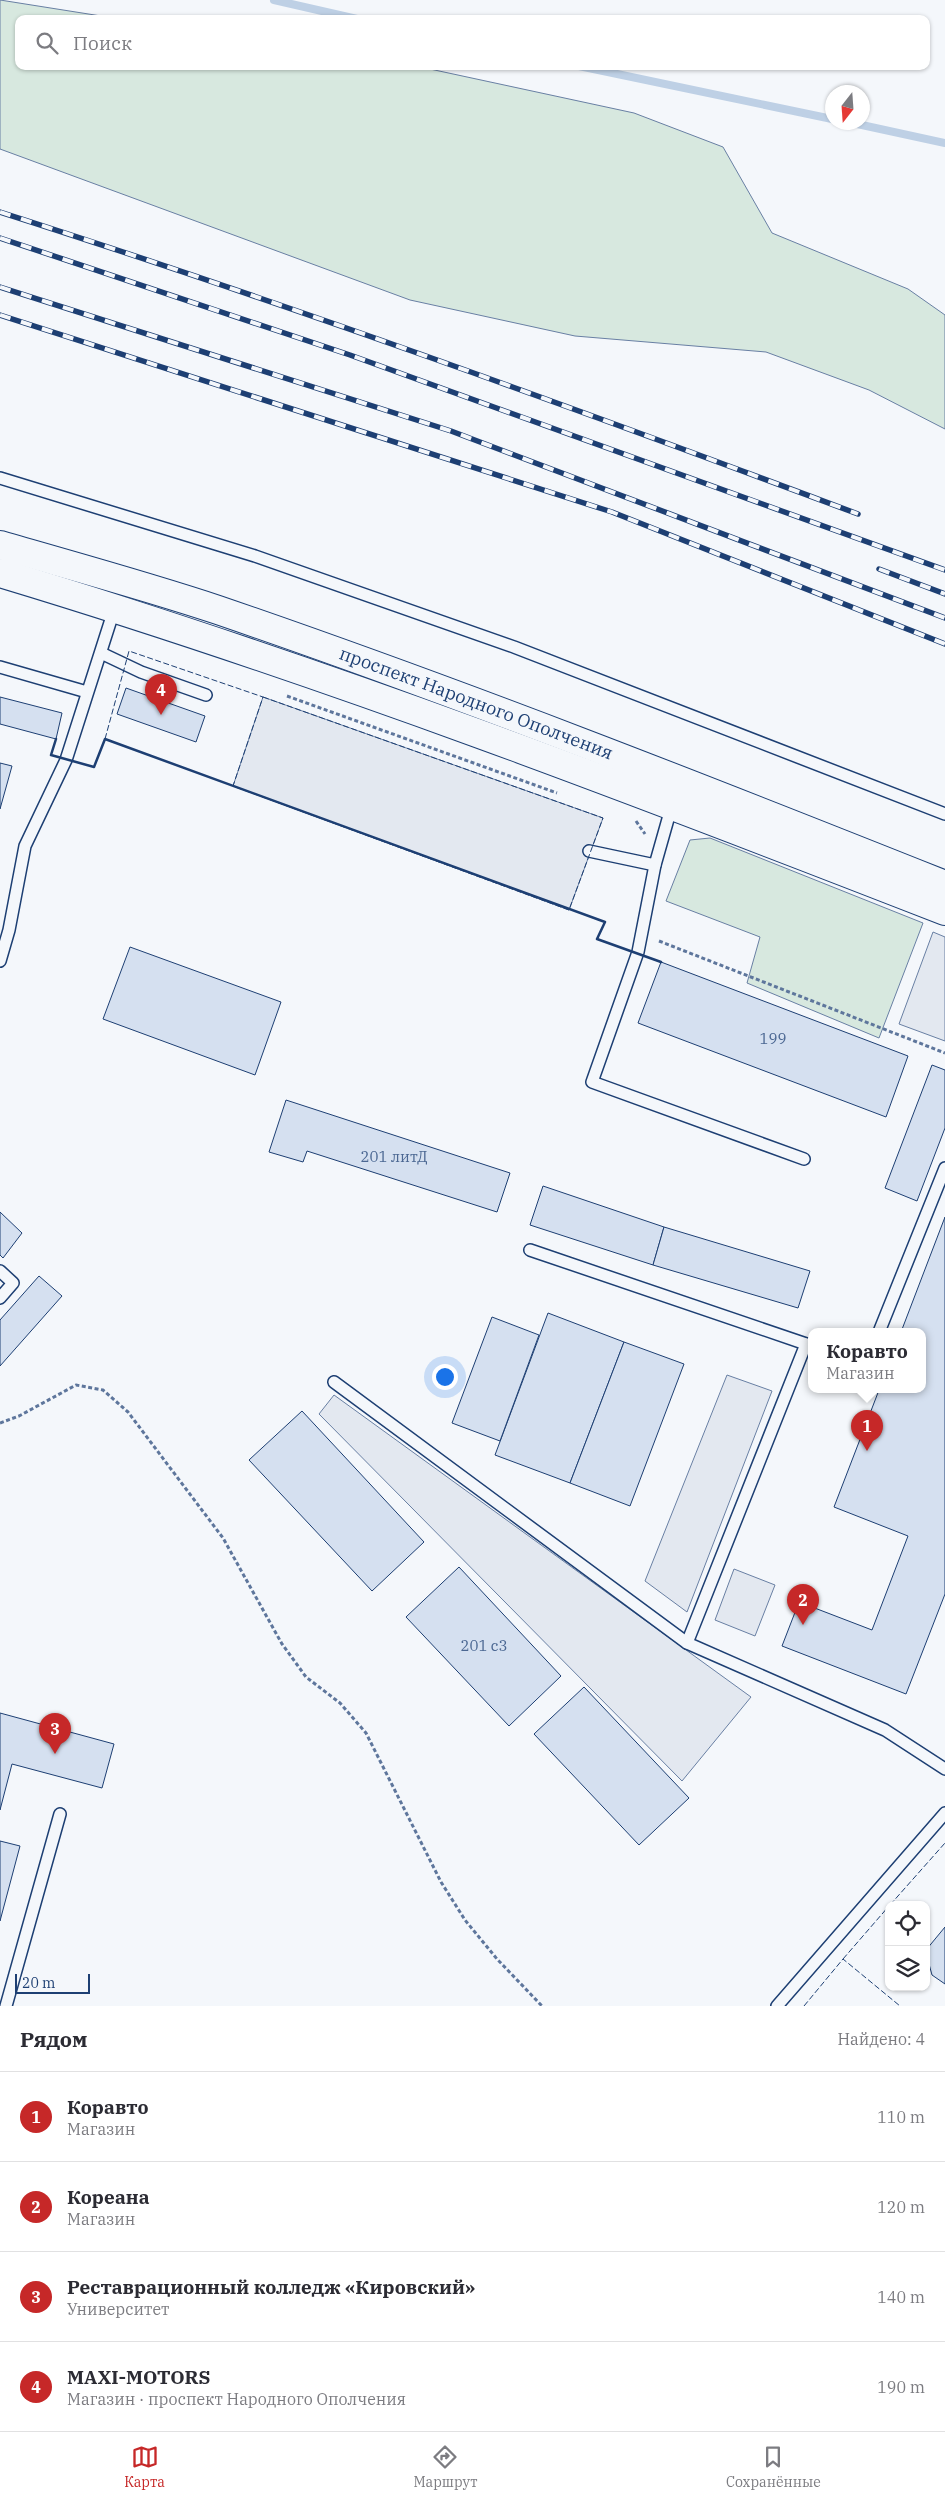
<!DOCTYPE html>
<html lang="ru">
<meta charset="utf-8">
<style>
body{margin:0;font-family:"IBM Plex Serif",serif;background:#f2f2f3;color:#2b2b33}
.controls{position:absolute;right:15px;bottom:15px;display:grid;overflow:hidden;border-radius:10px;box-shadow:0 1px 4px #0004}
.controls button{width:45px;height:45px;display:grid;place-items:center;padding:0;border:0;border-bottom:1px solid #e1e1e2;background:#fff;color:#2b2b33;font:25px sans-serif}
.compass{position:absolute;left:825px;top:85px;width:45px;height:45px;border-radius:50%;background:#fff;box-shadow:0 1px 4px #0004;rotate:197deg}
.scale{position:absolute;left:15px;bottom:12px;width:75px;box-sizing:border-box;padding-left:5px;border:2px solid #1d3f73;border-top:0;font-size:14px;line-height:18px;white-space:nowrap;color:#1d3f73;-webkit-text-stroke:4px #f4f7fb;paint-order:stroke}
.you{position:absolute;left:444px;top:1376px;width:18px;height:18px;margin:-12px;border:4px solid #fff;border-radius:50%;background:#1a73e8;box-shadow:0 0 0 8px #1a73e833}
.badge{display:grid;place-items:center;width:32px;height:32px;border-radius:50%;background:#c62828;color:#fff;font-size:16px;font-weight:700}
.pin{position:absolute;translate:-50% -41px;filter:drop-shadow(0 1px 2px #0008)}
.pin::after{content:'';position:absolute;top:26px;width:18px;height:15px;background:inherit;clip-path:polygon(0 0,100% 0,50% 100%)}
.popup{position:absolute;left:808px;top:1328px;width:118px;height:65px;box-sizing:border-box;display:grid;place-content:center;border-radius:10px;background:#fff;filter:drop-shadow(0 1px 4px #0005);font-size:16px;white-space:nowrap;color:#7c7c81}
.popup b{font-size:19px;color:#2b2b33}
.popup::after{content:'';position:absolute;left:50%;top:100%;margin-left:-10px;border:10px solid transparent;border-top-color:#fff}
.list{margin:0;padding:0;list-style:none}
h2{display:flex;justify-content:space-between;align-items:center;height:65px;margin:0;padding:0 20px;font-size:21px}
h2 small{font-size:16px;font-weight:400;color:#7c7c81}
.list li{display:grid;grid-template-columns:32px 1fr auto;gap:15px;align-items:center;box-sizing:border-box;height:90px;padding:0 20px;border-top:1px solid #e1e1e2}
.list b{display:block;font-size:19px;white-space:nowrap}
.list p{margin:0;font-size:16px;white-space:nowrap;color:#7c7c81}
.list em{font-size:16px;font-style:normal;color:#7c7c81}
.icon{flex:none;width:28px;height:28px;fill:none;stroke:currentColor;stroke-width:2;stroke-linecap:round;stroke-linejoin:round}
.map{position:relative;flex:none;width:945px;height:2006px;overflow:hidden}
.search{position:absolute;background:#fff;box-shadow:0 1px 4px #0004;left:15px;right:15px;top:15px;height:55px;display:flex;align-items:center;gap:12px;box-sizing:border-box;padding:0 18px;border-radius:10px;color:#7c7c81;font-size:19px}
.sheet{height:425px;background:#fff}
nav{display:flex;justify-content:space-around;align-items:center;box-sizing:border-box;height:70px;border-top:1px solid #e1e1e2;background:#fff;font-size:14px;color:#7c7c81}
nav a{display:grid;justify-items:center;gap:2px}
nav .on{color:#c62828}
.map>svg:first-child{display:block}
.green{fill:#d7e8df;stroke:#687fa3}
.parking{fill:#e3e8f0;stroke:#687fa3}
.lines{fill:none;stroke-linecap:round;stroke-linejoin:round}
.stream{stroke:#bed0e5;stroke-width:8}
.building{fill:#d5e0f0;stroke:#1d3f73}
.service-casing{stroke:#1d3f73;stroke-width:14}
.secondary-casing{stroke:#1d3f73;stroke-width:30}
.path{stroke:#5e769c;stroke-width:3;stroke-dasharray:4 2.5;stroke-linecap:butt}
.service{stroke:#f4f7fb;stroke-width:11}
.secondary{stroke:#f4f7fb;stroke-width:28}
.rail-casing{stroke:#1d3f73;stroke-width:5.5}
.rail{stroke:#f4f7fb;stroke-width:4;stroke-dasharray:11;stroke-linecap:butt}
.fence{stroke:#1d3f73;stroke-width:1;stroke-dasharray:6 2.5;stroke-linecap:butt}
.wall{stroke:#1d3f73;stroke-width:2.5}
.labels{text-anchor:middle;stroke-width:4;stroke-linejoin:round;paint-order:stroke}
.number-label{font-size:15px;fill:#4b6792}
.street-label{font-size:18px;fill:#1d3f73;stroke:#f4f7fb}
</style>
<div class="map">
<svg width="945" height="2006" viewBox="0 0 945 2006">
<rect width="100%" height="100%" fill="#f4f7fb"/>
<g class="green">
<path d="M0,0L120,19H19V66H416L634,113L723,147L772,233L908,289L945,315V429L869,390L766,352L575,336L410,300L0,149Z"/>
<path d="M710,838L923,923L879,1038L747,983L760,937L666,901L690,840Z"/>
</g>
<g class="parking">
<path d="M263,697L603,818L569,910L233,786Z"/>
<path d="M933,932L945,937V1041L899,1024Z"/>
<path d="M727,1375L772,1391L687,1612L645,1581Z"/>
<path d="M334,1395L751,1697L682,1781L319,1414Z"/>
<path d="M734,1569L775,1585L755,1636L715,1620Z"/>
</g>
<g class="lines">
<g class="stream">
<path d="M274,0L357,19"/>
<path d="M579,66L832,119"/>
<path d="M848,122L945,143"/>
</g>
</g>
<g class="building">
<path d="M126,688L205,716L196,742L117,714Z"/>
<path d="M0,697L62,713L56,739L0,724Z"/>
<path d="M0,763L12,766L0,809Z"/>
<path d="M130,947L281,1002L255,1075L103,1019Z"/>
<path d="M661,962L908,1056L886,1117L638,1023Z"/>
<path d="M932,1065L945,1070V1128L917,1201L885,1188Z"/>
<path d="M286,1100L510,1173L497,1212L307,1151L303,1162L269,1152Z"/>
<path d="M543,1186L664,1227L653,1265L530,1225Z"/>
<path d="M0,1212L22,1233L3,1258L0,1255Z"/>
<path d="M945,1217V1594L906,1694L782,1646L799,1602L872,1630L908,1536L834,1507L879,1390H922V1332H901Z"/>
<path d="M664,1227L810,1271L798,1308L653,1265Z"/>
<path d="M39,1276L62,1296L0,1366V1320Z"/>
<path d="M548,1313L624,1342L570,1483L495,1455Z"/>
<path d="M492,1317L539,1335L500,1441L452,1423Z"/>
<path d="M624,1342L684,1364L630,1506L570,1483Z"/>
<path d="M302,1411L424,1542L372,1591L249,1460Z"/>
<path d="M459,1567L561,1676L509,1726L406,1617Z"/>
<path d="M584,1687L689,1798L639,1845L534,1734Z"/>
<path d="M0,1713L114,1744L102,1788L12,1764L0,1810Z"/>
<path d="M0,1841L20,1846L0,1921Z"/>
<path d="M945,1927V1984L932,1975L926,1953V1950Z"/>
</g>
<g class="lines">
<g class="service-casing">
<g id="service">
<path d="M0,478L255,556L514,647L945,814"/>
<path d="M101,653L141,672L206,695"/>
<path d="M0,667L87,692"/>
<path d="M672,805L655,865L638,952L592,1082L804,1159"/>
<path d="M589,851L655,865"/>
<path d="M0,961L9,930L25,846L66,760L115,607"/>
<path d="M530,1250L812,1346"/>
<path d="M0,1271L13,1283L0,1298"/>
<path d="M879,1332L945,1168"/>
<path d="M334,1382L687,1643L885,1730L945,1769"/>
<path d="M687,1643L806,1344"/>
<path d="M6,2006L60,1814"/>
<path d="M777,2006L945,1813"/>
</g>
</g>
<g class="secondary-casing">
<g id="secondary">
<path id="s1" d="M0,545C72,566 146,586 218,610C463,694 704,789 945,885"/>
<path d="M0,573C322,670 632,789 945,911"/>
</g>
</g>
<g class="path">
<path d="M287,696L557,793"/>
<path d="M636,821L645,834"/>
<path d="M659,941L945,1053"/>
<path d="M0,1423L19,1416L76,1385L103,1390L128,1412L223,1538L282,1644L306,1677L340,1703L366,1733L441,1882L465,1920L497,1959L542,2006"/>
</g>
<use href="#service" class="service"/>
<use href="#secondary" class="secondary"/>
<g class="rail-casing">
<g id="rail">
<path d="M0,212C289,304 574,408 858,514"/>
<path d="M0,238L350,355L945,570"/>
<path d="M0,287L451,431L945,618"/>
<path d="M0,315L612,512L945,644"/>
<path d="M879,569L945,594"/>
</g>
</g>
<use href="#rail" class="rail"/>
<g class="fence">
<path d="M263,697L603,818L569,910L233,786Z"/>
<path d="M105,739L129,651L263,697"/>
<path d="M890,1905L945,1843"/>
<path d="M843,1959L889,1906"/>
<path d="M804,2006L843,1959L900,2006"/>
</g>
<path class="wall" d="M56,739L51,755L94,767L105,739L605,922L597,939L661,962"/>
</g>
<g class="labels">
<g class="number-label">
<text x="773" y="1044">199</text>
<text x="394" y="1162">201 литД</text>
<text x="484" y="1651">201 с3</text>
</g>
<g class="street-label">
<text dy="6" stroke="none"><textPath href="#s1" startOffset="502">проспект Народного Ополчения</textPath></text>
</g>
</g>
</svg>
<div class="controls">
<button><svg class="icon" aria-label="locate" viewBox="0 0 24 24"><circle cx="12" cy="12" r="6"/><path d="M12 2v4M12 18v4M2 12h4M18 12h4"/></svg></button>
<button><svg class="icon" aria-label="layers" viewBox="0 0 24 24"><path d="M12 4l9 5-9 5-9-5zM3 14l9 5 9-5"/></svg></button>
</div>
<svg class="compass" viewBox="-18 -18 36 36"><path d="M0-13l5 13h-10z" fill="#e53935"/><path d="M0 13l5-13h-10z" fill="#7c7c81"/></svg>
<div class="scale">20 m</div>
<div class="you"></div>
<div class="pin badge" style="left:867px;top:1451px">1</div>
<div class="popup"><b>Коравто</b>Магазин</div>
<div class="pin badge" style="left:803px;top:1625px">2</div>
<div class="pin badge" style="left:55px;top:1754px">3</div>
<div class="pin badge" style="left:161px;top:715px">4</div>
<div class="search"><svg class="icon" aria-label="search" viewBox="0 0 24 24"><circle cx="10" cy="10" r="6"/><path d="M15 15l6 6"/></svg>Поиск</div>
</div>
<section class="sheet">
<h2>Рядом<small>Найдено: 4</small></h2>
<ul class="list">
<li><span class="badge">1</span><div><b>Коравто</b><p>Магазин</p></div><em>110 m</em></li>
<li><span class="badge">2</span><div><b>Кореана</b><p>Магазин</p></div><em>120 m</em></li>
<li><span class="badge">3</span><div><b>Реставрационный колледж «Кировский»</b><p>Университет</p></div><em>140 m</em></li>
<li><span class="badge">4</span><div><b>MAXI-MOTORS</b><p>Магазин · проспект Народного Ополчения</p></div><em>190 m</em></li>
</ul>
</section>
<nav>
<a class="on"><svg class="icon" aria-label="map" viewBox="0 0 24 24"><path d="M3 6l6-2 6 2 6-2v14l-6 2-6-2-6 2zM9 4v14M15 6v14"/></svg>Карта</a>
<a><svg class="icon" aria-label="directions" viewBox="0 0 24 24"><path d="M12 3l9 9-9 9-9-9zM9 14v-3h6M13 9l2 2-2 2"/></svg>Маршрут</a>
<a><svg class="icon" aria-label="saved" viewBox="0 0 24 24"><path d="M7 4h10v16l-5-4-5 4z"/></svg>Сохранённые</a>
</nav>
